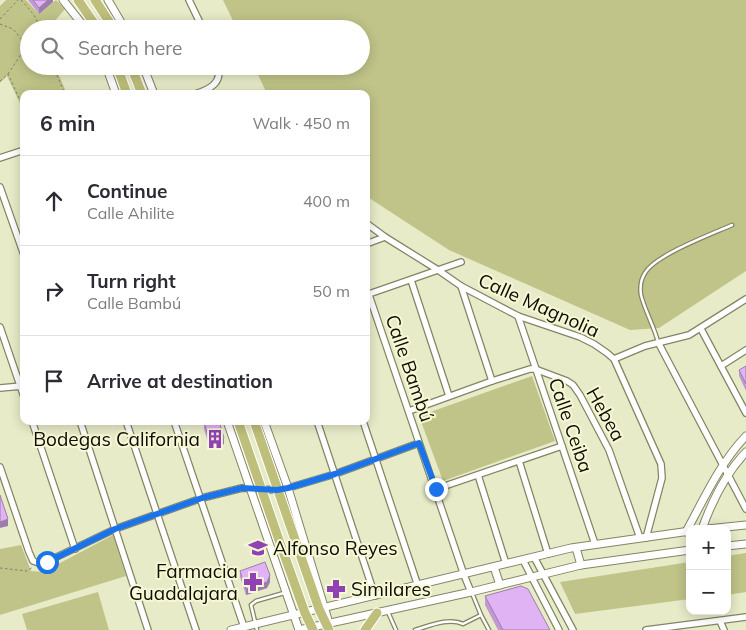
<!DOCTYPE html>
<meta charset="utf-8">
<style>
body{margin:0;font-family:Mulish,sans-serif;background:#f2f2f3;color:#2b2b33}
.controls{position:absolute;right:15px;bottom:15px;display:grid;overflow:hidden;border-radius:10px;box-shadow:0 2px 12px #0003}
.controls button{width:45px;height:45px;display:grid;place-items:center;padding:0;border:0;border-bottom:1px solid #e1e1e2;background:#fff;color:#2b2b33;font:25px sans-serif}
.stop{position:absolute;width:15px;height:15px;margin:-11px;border:4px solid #1a73e8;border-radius:50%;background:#fff}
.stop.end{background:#1a73e8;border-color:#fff;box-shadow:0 1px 5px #0008}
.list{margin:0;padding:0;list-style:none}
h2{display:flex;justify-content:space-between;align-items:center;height:65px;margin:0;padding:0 20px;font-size:21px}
h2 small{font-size:16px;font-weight:400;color:#7c7c81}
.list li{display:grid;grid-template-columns:32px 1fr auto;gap:15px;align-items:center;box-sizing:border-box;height:90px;padding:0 20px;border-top:1px solid #e1e1e2}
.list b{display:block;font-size:19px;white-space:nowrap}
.list p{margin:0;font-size:16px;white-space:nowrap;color:#7c7c81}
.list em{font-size:16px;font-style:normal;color:#7c7c81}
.icon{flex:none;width:28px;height:28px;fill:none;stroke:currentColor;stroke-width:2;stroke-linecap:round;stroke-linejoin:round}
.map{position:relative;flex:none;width:746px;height:630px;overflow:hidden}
.search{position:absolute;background:#fff;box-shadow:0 2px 12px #0003;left:20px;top:20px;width:350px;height:55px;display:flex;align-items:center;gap:12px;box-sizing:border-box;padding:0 18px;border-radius:28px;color:#7c7c81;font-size:19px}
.panel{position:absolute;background:#fff;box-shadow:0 2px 12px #0003;left:20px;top:90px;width:350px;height:335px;border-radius:10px}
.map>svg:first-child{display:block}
.green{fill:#c1c488}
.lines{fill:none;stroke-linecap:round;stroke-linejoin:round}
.service-casing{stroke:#838565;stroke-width:5}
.minor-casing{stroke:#838565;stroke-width:8}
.tertiary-casing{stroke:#838565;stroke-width:9}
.primary-casing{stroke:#fff;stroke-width:11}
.path{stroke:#7e8069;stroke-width:1;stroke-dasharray:2.5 2.5;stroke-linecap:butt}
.service{stroke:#fff;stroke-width:2.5}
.minor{stroke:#fff;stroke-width:5.5}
.tertiary{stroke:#fff;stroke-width:7}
.primary{stroke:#bebf7b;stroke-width:9}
.wall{fill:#c19ad3}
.shaded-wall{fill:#9d7dac}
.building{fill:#e0b3f5;stroke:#9d7dac}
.route{stroke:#1a73e8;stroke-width:6}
.labels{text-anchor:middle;stroke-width:4;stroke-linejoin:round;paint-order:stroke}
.street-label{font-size:19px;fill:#0e0e04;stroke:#f6f8d5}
.poi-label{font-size:19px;fill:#0e0e04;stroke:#f6f8d5;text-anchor:end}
</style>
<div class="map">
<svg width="746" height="630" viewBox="0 0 746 630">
<rect width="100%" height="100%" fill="#e8ebc8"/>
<g class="green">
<path d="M6,0H26L39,14L56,0L65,9L48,29H29V66H55L67,94H24V112L7,76L0,83V6Z"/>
<path d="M223,0H746V271L659,328L630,330L449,250L366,196V94H267L254,66H361V29H237Z"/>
<path d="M532,376L555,441L443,481L419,416Z"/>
<path d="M113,535L126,576L0,615V549L21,545L31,571L43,572Z"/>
<path d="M746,553V592L727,595V556Z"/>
<path d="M690,562V599L575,614L560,582Z"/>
<path d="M98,592L109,630H27L22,614Z"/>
</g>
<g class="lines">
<g class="service-casing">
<g id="service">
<path d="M658,342C654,326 645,311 641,295C640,288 641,279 645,273C655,255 712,234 732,225"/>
<path d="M472,593L481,615L489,630"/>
<path d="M388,612L396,630"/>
<path d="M257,630L251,605L256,601L284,593"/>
<path d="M415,630C429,626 449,617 463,624L481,615"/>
</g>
</g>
<g class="minor-casing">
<g id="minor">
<path d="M189,0L203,29"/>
<path d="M195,94C208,90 224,83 217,66"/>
<path d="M0,158L24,150"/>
<path d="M0,187L24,255"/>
<path d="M366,223L385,237L438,270L461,286L518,316L580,337L594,344L607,353L614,359L661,464L662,478L646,538"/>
<path d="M366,244L385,237"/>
<path d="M411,280L449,396"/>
<path d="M461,286L492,381"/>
<path d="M366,295L461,262"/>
<path d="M369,295L464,575L471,592"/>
<path d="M518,316L595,544"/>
<path d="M0,327L24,397"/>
<path d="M701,329L746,413"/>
<path d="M659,344L746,509"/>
<path d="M614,359L645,346L689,335L746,299"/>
<path d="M721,366L746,350"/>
<path d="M0,388L22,386"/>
<path d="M409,411L492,381L530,369H535L567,381L573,385L580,395L609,450L640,538"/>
<path d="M32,421L75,549"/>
<path d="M80,421L148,630"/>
<path d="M126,421L196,630"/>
<path d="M174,421L244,627"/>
<path d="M317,421L375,596"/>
<path d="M363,421L418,586"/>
<path d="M519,461L548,554"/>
<path d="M0,467L29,552L33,561L42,564L115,529L202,498L242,488L277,490L288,488L335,474L419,443"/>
<path d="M478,475L506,564"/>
<path d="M436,489L562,446"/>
<path d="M534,557L573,630"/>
<path d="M523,560L559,630"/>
<path d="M720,621L724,630"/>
<path d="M646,630L746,617"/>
</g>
</g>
<g class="tertiary-casing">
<g id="tertiary">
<path d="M63,0L86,29"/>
<path d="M108,0L125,29"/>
<path d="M106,66L116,94"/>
<path d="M143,66L154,94"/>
<path d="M227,421L299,630"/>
<path d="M264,421L288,488L329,623"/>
<path d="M702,529C712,501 726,473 746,452"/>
<path d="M707,529L746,525"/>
<path d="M686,532C704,499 720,463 746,436"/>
<path d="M727,546L746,544"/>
<path d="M576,548L581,565"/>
<path d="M494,567L500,585"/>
<path d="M231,630L571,548L690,531"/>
<path d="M299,630L471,592L581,565L690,550"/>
</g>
</g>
<g class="primary-casing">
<g id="primary">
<path d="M78,0L98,29"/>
<path d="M95,0L114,29"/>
<path d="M117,66L127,94"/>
<path d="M131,66L142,94"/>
<path d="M238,421L280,543L305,613L313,630"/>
<path d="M254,421L319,609L329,630"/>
<path d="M365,630L377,613"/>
</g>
</g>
<g class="path">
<path d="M21,0C29,9 38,17 39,29"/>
<path d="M0,19L18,0"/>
<path d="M0,24L13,29L22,40L29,39"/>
<path d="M53,66L65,94"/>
<path d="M8,74L24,50L22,40"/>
<path d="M0,81L8,74L24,109"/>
<path d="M0,568L27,571L33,567"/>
</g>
<use href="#service" class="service"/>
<use href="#minor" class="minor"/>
<use href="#tertiary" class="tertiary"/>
<use href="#primary" class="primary"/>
</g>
<g class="wall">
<path d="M28,0H53V2L39,14Z"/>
<path d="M746,366V391L739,376V370Z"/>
<path d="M204,422L224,444L210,449L204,429Z"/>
<path d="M240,571L270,582L267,588L246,595L240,577Z"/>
<path d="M485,596L550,630H498L485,605Z"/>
</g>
<g class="shaded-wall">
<path d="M48,0H53V2L39,14V8Z"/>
<path d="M224,438V444L210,449V443Z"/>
<path d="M8,519V526L0,528V522Z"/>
<path d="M270,575V582L267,588L246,595V589Z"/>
</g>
<g class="building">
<path d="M33,0H48L39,8Z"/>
<path d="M746,366V384L739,370Z"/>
<path d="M207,421H219L224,438L210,443L204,422Z"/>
<path d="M0,495L8,519L0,522Z"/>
<path d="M265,562L270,575L267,582L246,589L240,571Z"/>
<path d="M521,586L528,589L550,630H503L485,596Z"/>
</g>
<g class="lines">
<path class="route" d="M47,562L115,529L202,498L242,488L277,490L288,488L335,474L419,443L436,489"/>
</g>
<defs>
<g id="building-bare" transform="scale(1.5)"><path d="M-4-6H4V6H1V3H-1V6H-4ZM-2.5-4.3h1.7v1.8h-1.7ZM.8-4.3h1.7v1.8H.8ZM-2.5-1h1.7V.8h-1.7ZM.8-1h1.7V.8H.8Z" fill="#9142b2" stroke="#f6f8d5" stroke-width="2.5" paint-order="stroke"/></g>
<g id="school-bare" transform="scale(1.5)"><path d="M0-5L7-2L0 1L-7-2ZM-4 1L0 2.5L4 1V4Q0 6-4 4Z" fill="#9142b2" stroke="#f6f8d5" stroke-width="2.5" paint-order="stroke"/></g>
<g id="pharmacy-bare" transform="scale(1.5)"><path d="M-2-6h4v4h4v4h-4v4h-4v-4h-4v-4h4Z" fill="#9142b2" stroke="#f6f8d5" stroke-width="2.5" paint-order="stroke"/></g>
</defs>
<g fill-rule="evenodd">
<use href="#building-bare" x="215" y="439"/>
<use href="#school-bare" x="258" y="548"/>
<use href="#pharmacy-bare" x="253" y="582"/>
<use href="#pharmacy-bare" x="336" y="589"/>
</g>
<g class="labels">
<g class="street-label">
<text transform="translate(539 305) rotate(24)" y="7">Calle Magnolia</text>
<text transform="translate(410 368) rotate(71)" y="7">Calle Bambú</text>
<text transform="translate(606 414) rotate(61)" y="7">Hebea</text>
<text transform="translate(571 425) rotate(71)" y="7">Calle Ceiba</text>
</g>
<g class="poi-label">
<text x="200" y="446">Bodegas California</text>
<text x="273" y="555" text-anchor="start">Alfonso Reyes</text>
<text x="238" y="578">Farmacia<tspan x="238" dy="22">Guadalajara</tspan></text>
<text x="351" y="596" text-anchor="start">Similares</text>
</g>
</g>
</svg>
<div class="controls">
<button>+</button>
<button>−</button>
</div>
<div class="stop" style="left:47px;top:562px"></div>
<div class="stop end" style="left:436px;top:489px"></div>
<div class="search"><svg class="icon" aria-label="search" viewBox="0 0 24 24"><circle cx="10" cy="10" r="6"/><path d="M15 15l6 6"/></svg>Search here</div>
<section class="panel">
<h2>6 min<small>Walk · 450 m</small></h2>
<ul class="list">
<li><svg class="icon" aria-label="ahead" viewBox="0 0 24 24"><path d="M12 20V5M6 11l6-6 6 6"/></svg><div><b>Continue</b><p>Calle Ahilite</p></div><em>400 m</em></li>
<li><svg class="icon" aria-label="right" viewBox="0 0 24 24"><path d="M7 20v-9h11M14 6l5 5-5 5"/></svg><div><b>Turn right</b><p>Calle Bambú</p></div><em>50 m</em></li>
<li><svg class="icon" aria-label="arrive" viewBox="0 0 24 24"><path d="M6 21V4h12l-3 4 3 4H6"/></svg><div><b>Arrive at destination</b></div></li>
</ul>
</section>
</div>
